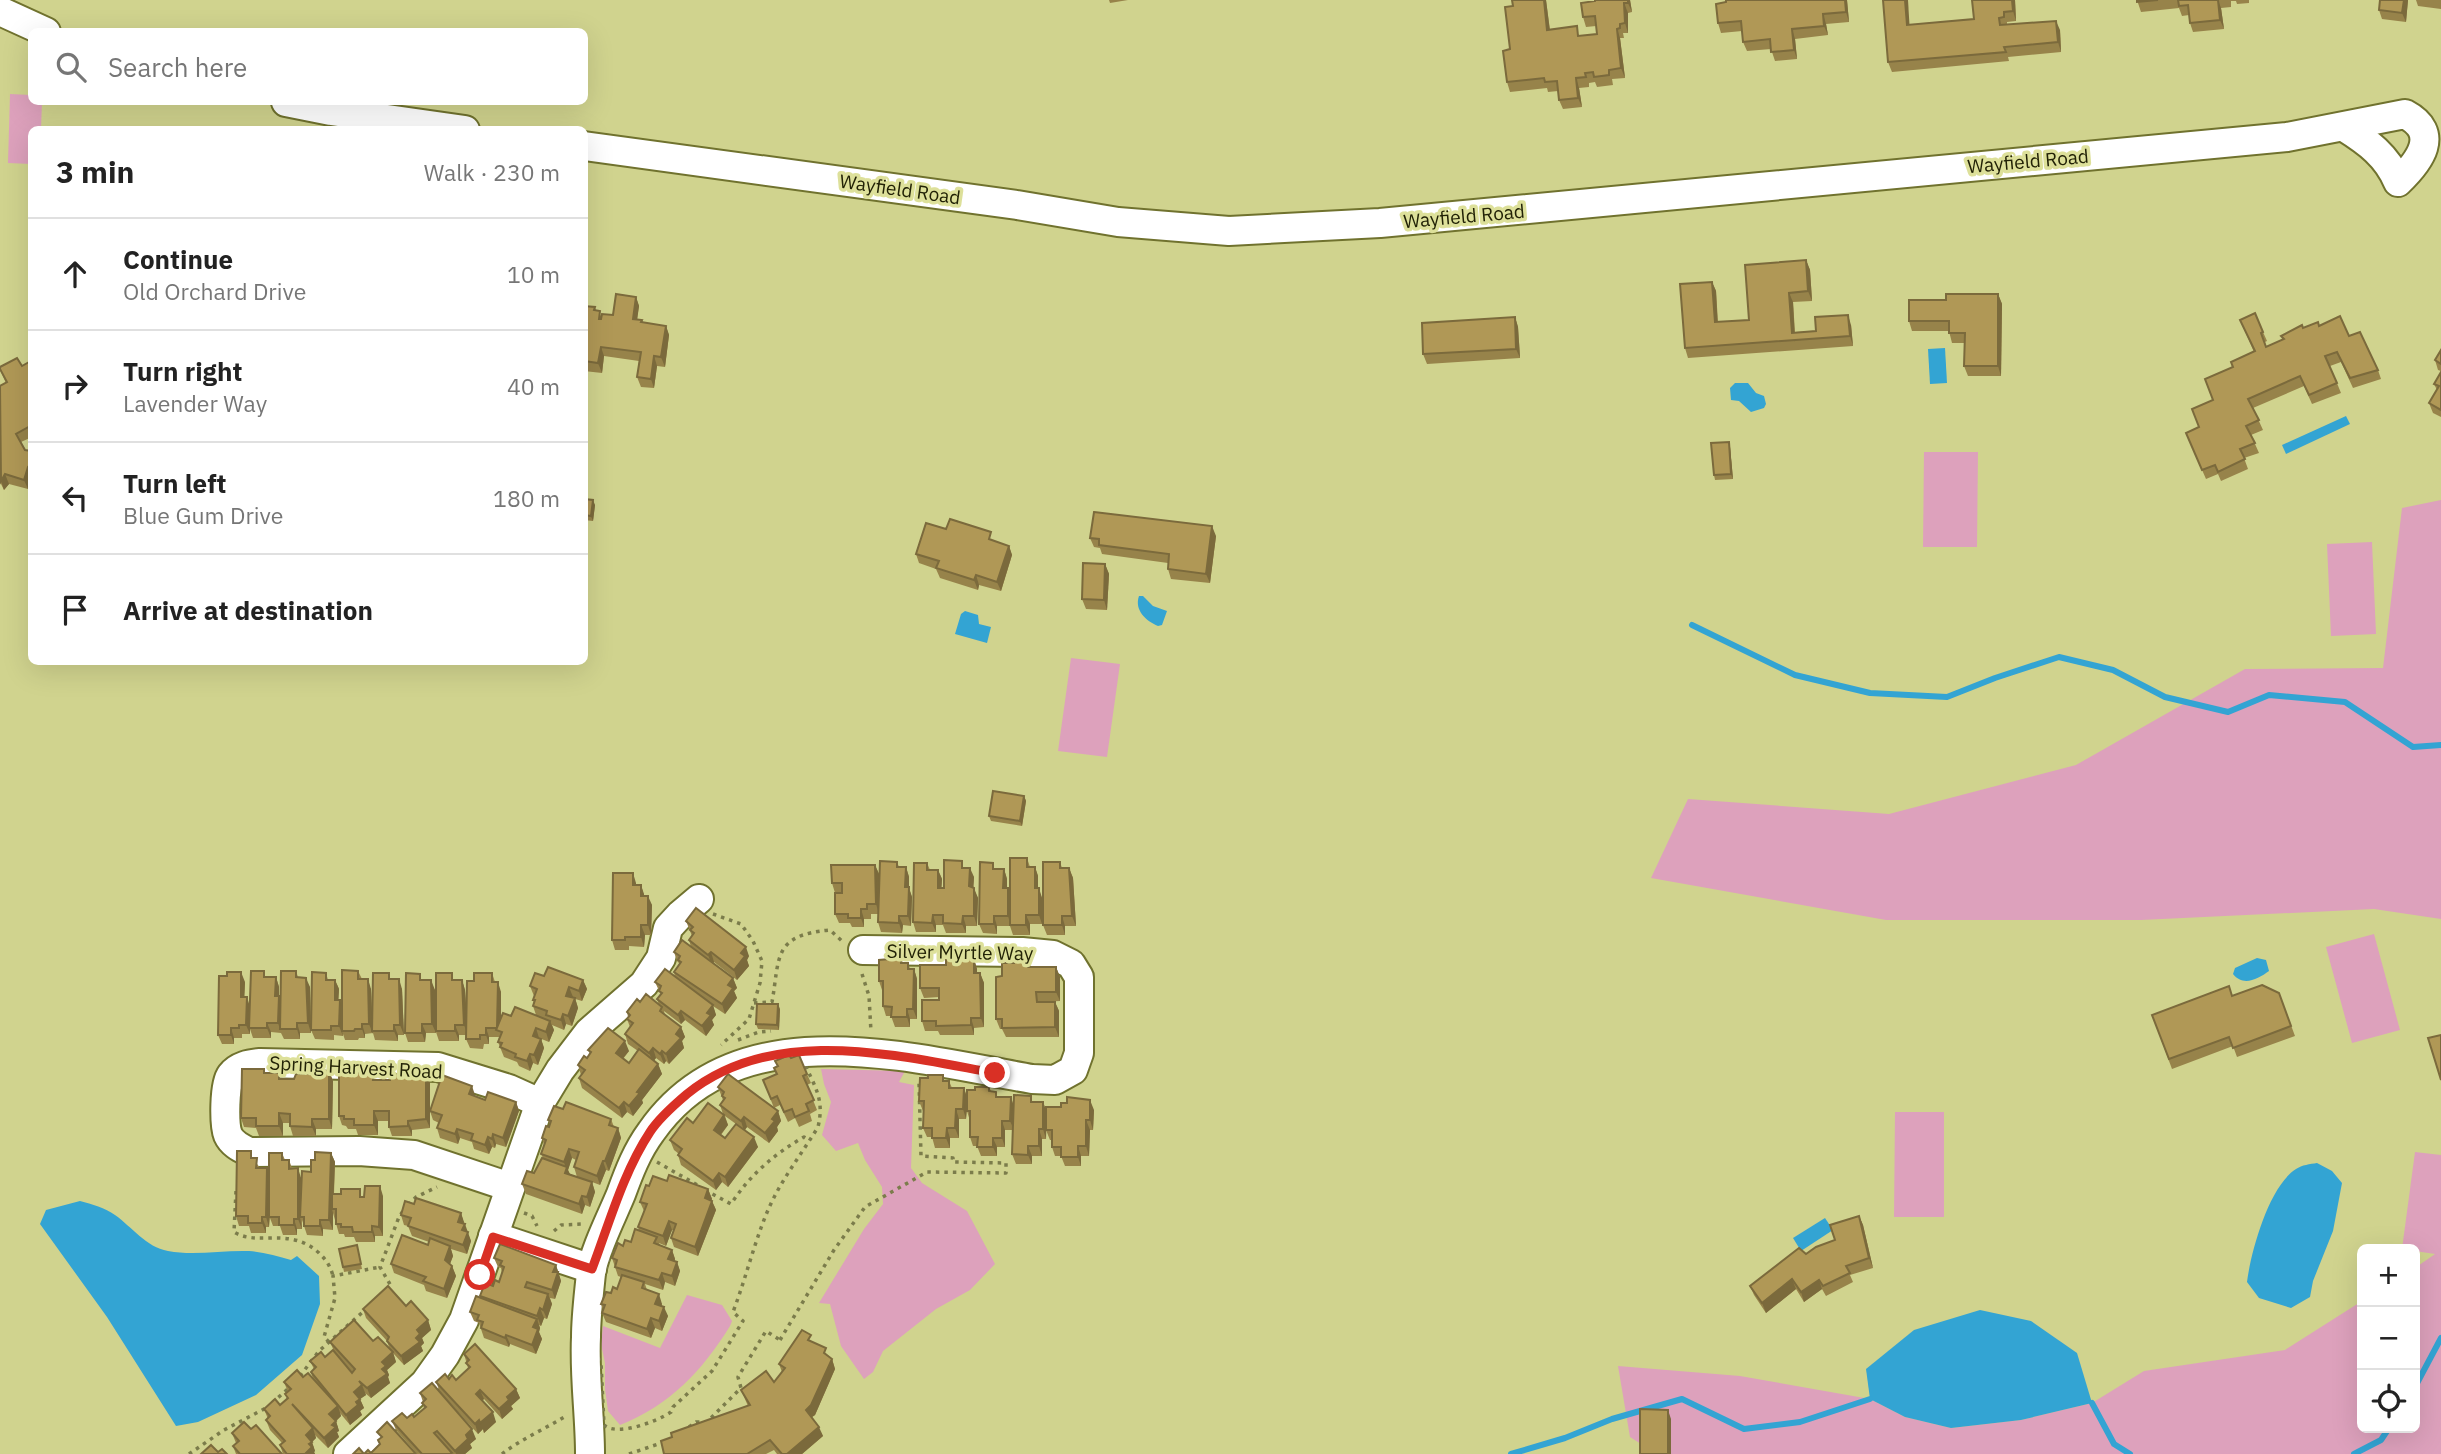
<!DOCTYPE html>
<meta charset="utf-8">
<style>
body{margin:0;font-family:"IBM Plex Sans",sans-serif;background:#f2f2f2;color:#222}
.controls{position:absolute;right:21px;bottom:21px;display:grid;overflow:hidden;border-radius:10px;box-shadow:0 7px 28px #0002}
.controls button{width:63px;height:63px;display:grid;place-items:center;padding:0;border:0;border-bottom:2px solid #e0e0e0;background:#fff;color:#222;font:35px sans-serif}
.stop{position:absolute;width:21px;height:21px;margin:-16px;border:5px solid #d93025;border-radius:50%;background:#fff}
.stop.end{background:#d93025;border-color:#fff;box-shadow:0 2px 7px #0008}
.list{margin:0;padding:0;list-style:none}
h2{display:flex;justify-content:space-between;align-items:center;height:91px;margin:0;padding:0 28px;font-size:30px}
h2 small{font-size:23px;font-weight:400;color:#767676}
.list li{display:grid;grid-template-columns:46px 1fr auto;gap:21px;align-items:center;box-sizing:border-box;height:112px;padding:0 28px;border-top:2px solid #e0e0e0}
.list b{display:block;font-size:26px;white-space:nowrap}
.list p{margin:0;font-size:23px;white-space:nowrap;color:#767676}
.list em{font-size:23px;font-style:normal;color:#767676}
.icon{flex:none;width:38px;height:38px;fill:none;stroke:currentColor;stroke-width:2;stroke-linecap:round;stroke-linejoin:round}
.map{position:relative;flex:none;width:2441px;height:1454px;overflow:hidden}
.search{position:absolute;background:#fff;box-shadow:0 7px 28px #0002;left:28px;top:28px;width:560px;height:77px;display:flex;align-items:center;gap:18px;box-sizing:border-box;padding:0 24px;border-radius:10px;color:#767676;font-size:26px}
.panel{position:absolute;background:#fff;box-shadow:0 7px 28px #0002;left:28px;top:126px;width:560px;height:539px;border-radius:10px}
.map>svg:first-child{display:block}
.green{fill:#dda1bc}
.water{fill:#33a4d3}
.lines{fill:none;stroke-linecap:round;stroke-linejoin:round}
.stream{stroke:#33a4d3;stroke-width:6}
.minor-casing{stroke:#70722e;stroke-width:32}
.path{stroke:#7b7c4b;stroke-width:3.5;stroke-dasharray:3.5 5;stroke-linecap:butt}
.minor{stroke:#fff;stroke-width:28}
.wall{fill:#97834a;fill-rule:evenodd}
.shaded-wall{fill:#7b6a3c}
.building{fill:#b09856;stroke:#7b6a3c;stroke-width:2}
.route{stroke:#d93025;stroke-width:9}
.labels{text-anchor:middle;stroke-width:7;stroke-linejoin:round;paint-order:stroke}
.street-label{font-size:19px;fill:#222206;stroke:#dde09a}
</style>
<div class="map">
<svg width="2441" height="1454" viewBox="0 0 2441 1454">
<rect width="100%" height="100%" fill="#d0d38e"/>
<g class="green">
<path d="M10,94L31,95L32,102H42L41,129L32,130L31,164L8,163Z"/>
<path d="M1924,452H1978L1977,547H1923Z"/>
<path d="M2441,500V919L2374,909L2141,920H1886L1651,878L1688,799L1889,814L2076,765L2245,669L2383,668L2402,508Z"/>
<path d="M2372,542L2376,634L2331,636L2327,544Z"/>
<path d="M1071,658L1120,664L1107,757L1058,751Z"/>
<path d="M2374,934L2400,1030L2352,1043L2326,947Z"/>
<path d="M821,1069L905,1071L899,1082L914,1085L911,1168L922,1183L967,1211L995,1264L970,1290L936,1309L883,1351L873,1372L864,1379L841,1346L830,1304L819,1303L864,1229L883,1204L882,1187L865,1160L858,1143L836,1151L822,1135L831,1102L824,1084Z"/>
<path d="M1895,1112H1944V1217H1894Z"/>
<path d="M2415,1152L2441,1155V1454H1657L1630,1437L1618,1366L1740,1376L1870,1399L1905,1417L1951,1428L2021,1420L2092,1403L2144,1371L2285,1350L2362,1301V1428H2415V1268L2435,1254L2415,1251V1249H2402Z"/>
<path d="M687,1295L722,1305L732,1321L730,1326C703,1370 669,1406 620,1425L608,1411L605,1389V1363L601,1344L603,1326L660,1348Z"/>
</g>
<g class="water">
<path d="M1945,348L1947,383L1930,384L1928,349Z"/>
<path d="M1735,383H1748L1756,393L1764,396L1766,404L1764,408L1751,412L1739,401L1731,400L1730,388Z"/>
<path d="M2346,416L2350,424L2286,454L2282,445Z"/>
<path d="M1139,596H1143L1153,606L1167,611L1162,625L1158,626C1146,621 1134,610 1139,596Z"/>
<path d="M965,611L978,615L979,624L991,627L987,643L955,634L961,614Z"/>
<path d="M2257,958L2266,960L2269,971C2258,979 2243,987 2233,974L2235,968Z"/>
<path d="M2317,1163L2332,1171L2342,1183L2333,1231L2313,1281L2310,1297L2291,1308L2259,1298L2247,1282C2251,1251 2269,1186 2296,1169C2302,1165 2310,1164 2317,1163Z"/>
<path d="M80,1201C92,1204 105,1208 115,1215C132,1227 146,1247 168,1251C194,1256 223,1250 249,1251C262,1252 278,1256 291,1260L297,1256L319,1276L320,1304L302,1355L256,1395L198,1422L176,1426L107,1317L40,1224L46,1210Z"/>
<path d="M1825,1218L1833,1230L1801,1251L1793,1238Z"/>
<path d="M1980,1310L2031,1321L2077,1353L2092,1403L2021,1420L1951,1428L1905,1417L1870,1399L1866,1369L1914,1330Z"/>
</g>
<g class="lines">
<g class="stream">
<path d="M1692,625L1795,675L1870,693L1947,697L1995,678L2059,657L2113,670L2165,697L2228,712L2269,695L2345,702L2413,747L2441,745"/>
<path d="M2415,1387L2441,1338"/>
<path d="M2092,1403L2114,1444L2130,1454"/>
<path d="M1511,1454L1565,1438L1612,1419L1682,1399L1744,1429L1800,1422L1870,1399"/>
<path d="M2354,1454L2381,1440L2389,1428"/>
</g>
<g class="minor-casing">
<g id="minor">
<path d="M0,11L46,32"/>
<path d="M286,102L331,111L465,130"/>
<path d="M584,146L1017,205L1118,222L1229,231L1380,223L2287,137L2405,114C2441,133 2420,161 2398,182C2387,156 2368,142 2344,127"/>
<path d="M510,1187L414,1155L359,1151L249,1152C241,1148 232,1144 228,1135C224,1125 224,1084 231,1075C238,1066 249,1064 260,1063L438,1067L509,1089L540,1103"/>
<path d="M493,1236L592,1269"/>
<path d="M348,1454L425,1383L445,1355L464,1320L540,1103L560,1070L589,1032L644,984L661,958L668,928L680,915L699,899"/>
<path d="M590,1454C590,1415 584,1376 586,1337C586,1316 589,1294 591,1273C594,1251 612,1216 621,1194C629,1172 637,1151 651,1132C737,1008 910,1058 1032,1079L1055,1080L1073,1070L1079,1053V977L1071,964L1053,955L1022,952L863,950"/>
</g>
</g>
<g class="path">
<path d="M713,914L741,924L753,941L762,961L760,983L749,1019L721,1045"/>
<path d="M862,974L869,996L871,1032"/>
<path d="M754,1003L772,1002C780,958 772,935 830,930L842,941"/>
<path d="M738,1040L759,1032L771,1031"/>
<path d="M784,1060H803C814,1086 825,1098 818,1127C801,1155 781,1180 768,1210C754,1243 746,1278 733,1312L743,1321L712,1371L673,1407L671,1412C658,1421 617,1437 604,1425L601,1363L594,1349L599,1291L631,1185L639,1167L662,1129L683,1108L717,1083L761,1066Z"/>
<path d="M657,1162L699,1186"/>
<path d="M705,1190L731,1204C750,1175 774,1154 804,1137L809,1140"/>
<path d="M236,1191L234,1232C258,1247 290,1226 319,1253C326,1260 330,1265 333,1276"/>
<path d="M408,1205L416,1197L437,1187"/>
<path d="M524,1213L532,1216L537,1226"/>
<path d="M554,1231L561,1225L583,1224"/>
<path d="M386,1290L391,1286L380,1267L399,1217L403,1211"/>
<path d="M780,1340L834,1250L865,1207L927,1172L1006,1173V1163L953,1162V1158L921,1156L919,1082"/>
<path d="M329,1342L324,1337L335,1298L333,1276L380,1267"/>
<path d="M300,1376L319,1351L365,1310"/>
<path d="M272,1403L290,1387"/>
<path d="M689,1427L696,1422H707L741,1388L738,1377L766,1331L780,1340"/>
<path d="M189,1454L224,1430L266,1408"/>
<path d="M502,1454C521,1439 545,1429 566,1416"/>
<path d="M629,1454L664,1442"/>
</g>
<use href="#minor" class="minor"/>
</g>
<g class="wall">
<path d="M1109,0H1128L1110,3Z"/>
<path d="M1512,0H1546L1550,30L1580,36L1597,34L1596,26L1586,27L1583,17L1630,0L1632,12L1628,13V33H1623L1624,38H1620L1625,78L1612,79L1613,85L1597,87L1595,82L1589,83V87L1579,88L1582,107L1563,109L1559,100L1558,91L1548,92L1547,88L1510,92L1507,82L1513,6Z"/>
<path d="M1847,0L1849,22L1826,24L1828,35L1795,39L1797,59L1775,61L1771,49L1747,51L1743,42L1742,31L1721,33L1718,23Z"/>
<path d="M2015,0L2016,21L2007,22V25L2060,30L2061,52L2008,57L2009,61L1892,72L1888,62L1910,25L1974,19Z"/>
<path d="M2137,0H2249V3L2237,4L2236,1H2231V7L2221,8L2224,29L2193,32L2190,23L2189,15L2182,16L2179,8L2141,12Z"/>
<path d="M2380,0H2408L2406,22L2382,19L2379,10Z"/>
<path d="M2416,0H2441V9L2418,6Z"/>
<path d="M1806,260L1810,270L1812,301L1793,302L1795,332L1816,331L1851,325L1853,346L1688,358L1685,348L1712,282L1716,291L1718,322L1749,320Z"/>
<path d="M1998,294L2002,304L2001,376H1968L1964,366V343H1952L1949,331H1912L1909,321L1946,300Z"/>
<path d="M636,297L639,306L637,319L642,320L643,323L666,326L669,335L665,367L657,366L654,388L641,387L637,377L639,361L604,356L602,373L584,371V306L595,307L596,311L601,316L613,315Z"/>
<path d="M1515,317L1518,327L1520,358L1427,364L1423,354Z"/>
<path d="M2240,320L2263,332L2267,341L2265,342L2266,347L2283,339L2281,336L2303,328L2319,326L2349,336L2378,370L2381,379L2353,388L2341,362L2330,366L2341,393L2312,404L2304,386L2253,408L2263,430L2251,435L2259,453L2244,458L2248,469L2221,481L2218,474L2206,479L2186,433L2199,427L2192,409L2213,400L2232,367L2231,362L2254,352Z"/>
<path d="M2441,350V371L2438,370L2435,360Z"/>
<path d="M32,367V437L21,442L25,450L32,451V477L28,489L9,484L4,490L0,482V386L6,383L0,370Z"/>
<path d="M2441,372V417L2433,413L2429,403L2437,390L2434,384Z"/>
<path d="M1729,442L1730,447L1733,479L1715,480L1714,475Z"/>
<path d="M584,499L595,505L593,521L584,520Z"/>
<path d="M946,529L1009,546L1012,555L1001,591L979,585L978,590L940,578L936,569L919,563L916,554Z"/>
<path d="M1216,536L1210,583L1171,579L1168,569V563L1102,554L1100,548L1094,547L1090,538Z"/>
<path d="M1105,564L1109,574L1107,610L1086,609L1082,599Z"/>
<path d="M1024,796L1026,801L1022,826L991,821L989,816Z"/>
<path d="M1027,858L1030,867H1035L1038,876V888L1042,898V924H1030V935H1013L1010,926H997V934L983,933L979,924L995,869H1004L1007,879V888H1008L1010,892Z"/>
<path d="M897,862L899,867H906L909,877V888L912,897L911,926L903,925L902,933L881,932L878,922V914H871V919H864V927H852L850,923H839L835,914L842,893H835L832,883L875,865L879,874Z"/>
<path d="M1060,862L1062,868H1069L1073,878L1076,926H1065V935H1047L1043,925Z"/>
<path d="M927,863L930,870H938L942,879L941,888H944L965,868L974,877L973,888L978,898L977,926H966V933H946L943,925H936V932H916L913,922Z"/>
<path d="M636,883V885H641L644,896L652,905L651,935H645L644,947L629,946V950H615L612,940Z"/>
<path d="M686,921L749,956L747,960L749,966L737,980L714,962L713,963L733,978L737,988L734,991L737,998L725,1014L713,1006L716,1015L712,1020L714,1025L706,1036L685,1020L681,1024L664,1011L665,1015L681,1027L685,1037L682,1041L684,1048L669,1064L666,1061L664,1064L656,1058L654,1060L658,1064L662,1074L642,1100L643,1103L633,1116L627,1112L622,1118L582,1088L579,1078L581,1075L578,1065L587,1058L590,1054L588,1050L629,1051L623,1059L629,1063L638,1051L628,1044L625,1034L630,1027L627,1019L628,1017L627,1012L640,1002L659,1005L657,999L661,995L655,982L675,977L674,972L680,964L677,961L674,952L691,947L689,940L692,936Z"/>
<path d="M901,958L903,963H908L910,969H914L917,979V1019H910V1027H895L891,1016H886L883,1006V990H882L879,981Z"/>
<path d="M974,959L977,969V973H980L984,983V1027L974,1028V1035H940L938,1031H925L922,1021L939,1000V997L924,998L920,988L946,965Z"/>
<path d="M1028,960L1031,967H1056L1060,977V1001L1040,1002H1055L1059,1011V1037H1006L1002,1029H1000L996,1019L1002,976L1014,963Z"/>
<path d="M296,971L298,977L310,987L311,1026L326,973L328,980H335L339,989L338,1000H340L342,1006L358,971L362,979L371,989L372,1013L391,979L402,989L404,1035H398V1041L375,1040L373,1033L365,1034V1038H359L358,1040H345L343,1034V1036L334,1035V1040L315,1039L311,1030V1033H300V1039H284L281,1033L271,1032V1038H253L250,1029V1034H242V1038H234V1044H222L218,1035L245,982L244,997L250,1007L266,977H276L279,987V997L280,1000Z"/>
<path d="M492,973L495,982L501,992V1019L511,1016L536,1015L533,1006L534,1003L533,1000L534,996L530,986L544,976L583,980L587,989L582,1001L572,998H575L578,1008L572,1026L566,1024L564,1030L552,1025L554,1030L549,1042L539,1038L541,1039L544,1048L538,1065L533,1063L530,1071L519,1066L517,1062L504,1057L498,1042L499,1037H489V1044H484L483,1049L470,1048L466,1039V1035H459V1041H439L436,1032V1033H426L425,1042H408L405,1033L423,980L435,990L436,1025L454,980H462L465,990L467,1016L474,981Z"/>
<path d="M2279,993L2295,1036L2237,1057L2233,1046L2172,1069L2152,1015L2232,996Z"/>
<path d="M780,1009L779,1030L758,1029L756,1024Z"/>
<path d="M791,1058L807,1074L811,1083L807,1085L817,1110L810,1114L812,1121L799,1127L795,1118L788,1122L780,1105L774,1108L763,1080L777,1074V1066L775,1061Z"/>
<path d="M329,1071L333,1081L332,1129H316V1136H293L290,1126V1123H283V1136H259L256,1128L244,1127L241,1118L265,1073L281,1079H294L309,1074Z"/>
<path d="M376,1080L430,1082V1110L475,1095V1096L485,1100L516,1102L519,1111L506,1147L496,1144L495,1148L492,1147L489,1154L474,1149L472,1142L460,1138L458,1144L440,1138L437,1128L439,1123L433,1120L430,1111V1128L412,1130V1136H392L389,1127V1121H378V1135H358L356,1129H348L346,1126L342,1125L339,1116Z"/>
<path d="M945,1081H949L952,1088H964L967,1097L975,1090L989,1087L991,1091L998,1097H1011L1013,1105L1034,1102L1046,1111L1094,1110L1093,1130H1090L1089,1156H1081V1166H1065L1061,1156H1055L1052,1147V1140H1050L1046,1130V1139H1042V1156H1032V1164H1016L1012,1154L1013,1130H1005V1147H997V1156H981L977,1146H973L970,1137V1121L967,1111L966,1119H959V1138H950V1148H935L932,1137H927L923,1128V1111L919,1101Z"/>
<path d="M718,1087L778,1111L781,1121L777,1127L778,1131L769,1143L747,1127L745,1130L758,1147L728,1187L722,1182L716,1190L681,1165L678,1155L679,1154L674,1150L670,1140L693,1123L723,1114L720,1105L723,1100ZM725,1116L736,1124L725,1138L721,1135L728,1125Z"/>
<path d="M563,1109L611,1119L614,1127L618,1128L621,1138L609,1171L606,1170L600,1185L592,1182L595,1192L590,1207L585,1205L582,1214L526,1194L522,1184L534,1173L543,1158L541,1154L544,1145L542,1138L550,1125L548,1120ZM572,1158L576,1160L574,1167L577,1177L570,1174L568,1170Z"/>
<path d="M282,1153L285,1160H289L292,1168L301,1178L311,1172L315,1160L331,1153L335,1162L334,1194L363,1197L383,1196V1236H375V1242H356L354,1237H345L344,1234H339L333,1213V1230L323,1229V1236L307,1235L302,1220V1229H297V1235H283L280,1226H273L270,1218L269,1227H266V1233H251L249,1226H239L236,1216L253,1158L260,1168L269,1175Z"/>
<path d="M667,1181L708,1189L712,1199L711,1200L712,1201L716,1210L698,1256L674,1247L671,1238L674,1231L672,1230L666,1246L659,1243L660,1245L672,1250L675,1259V1261L677,1262L680,1271L675,1286L665,1282L663,1290L645,1284L647,1290L662,1304L661,1306L668,1316L662,1331L655,1328L651,1338L606,1322L602,1313L603,1310L601,1304L617,1289L621,1277L618,1276L612,1258L623,1246L631,1242L639,1231L638,1227L644,1211L640,1202L649,1186Z"/>
<path d="M414,1204L461,1213L464,1224L471,1241L467,1254L451,1249L453,1256L450,1264L452,1266L456,1276L447,1298L426,1291L424,1285L394,1273L391,1264L428,1245L429,1242L412,1236L408,1226L404,1225L401,1215Z"/>
<path d="M1859,1216L1863,1225L1873,1268L1850,1275L1853,1282L1826,1296L1822,1289L1804,1302L1796,1289L1766,1313L1754,1295L1750,1286L1806,1254L1835,1240Z"/>
<path d="M357,1245L362,1269L344,1272L343,1267Z"/>
<path d="M494,1258L556,1265L561,1281L555,1299L550,1298L552,1304L547,1319L544,1318L541,1326L539,1325L540,1328L539,1332L542,1339L536,1354L510,1344L509,1347L484,1338L479,1323L474,1321L470,1312L480,1298V1296L499,1282L502,1273L501,1268L498,1267Z"/>
<path d="M406,1306L428,1320L431,1330L422,1338L424,1343L421,1346L423,1351L404,1365L393,1353L396,1362L387,1370L389,1375L388,1377L390,1383L371,1398L365,1393L366,1395L360,1399L364,1408L360,1411L362,1415L350,1425L340,1413L341,1416L336,1421L339,1431L337,1432L339,1437L328,1448L315,1435L316,1438L312,1442L315,1451L314,1452L315,1454H283L280,1445L282,1443L270,1430L266,1420L268,1419L264,1409L280,1405L287,1399L285,1394L288,1392L284,1382L303,1377L313,1379L311,1372L314,1369L310,1361L325,1357L334,1351L330,1342L373,1341L390,1350L387,1341L366,1318L363,1309Z"/>
<path d="M814,1342L832,1359L835,1369L815,1415L812,1417L823,1436L802,1454H777L774,1450L766,1454H664L672,1437L748,1406L741,1390L774,1382L782,1372L779,1364Z"/>
<path d="M464,1354L516,1389L520,1398L511,1406L513,1409L502,1419L484,1399L482,1401L496,1422L484,1433L483,1429L478,1434L440,1392L436,1382L449,1379L456,1380L468,1368Z"/>
<path d="M420,1393L476,1439L470,1444L472,1448L465,1454H453L452,1453V1454H417L396,1430L392,1421L414,1417L424,1408L422,1403L423,1402Z"/>
<path d="M251,1429L282,1454H236L233,1446L236,1443L232,1433Z"/>
</g>
<g class="shaded-wall">
<path d="M1544,0H1546L1551,40L1547,30Z"/>
<path d="M1628,0H1630L1632,12L1628,3Z"/>
<path d="M1845,0H1847L1849,22L1846,12Z"/>
<path d="M1905,0H1908L1910,34L1907,25Z"/>
<path d="M2012,0H2015L2016,21L2013,11Z"/>
<path d="M2218,0L2221,8L2224,29L2220,20Z"/>
<path d="M2404,0H2408L2406,22L2402,13Z"/>
<path d="M1624,3L1628,13V33L1625,23Z"/>
<path d="M1823,14L1826,24L1828,35L1824,26Z"/>
<path d="M2056,21L2060,30L2061,52L2058,42Z"/>
<path d="M1617,29L1620,38L1625,78L1621,68Z"/>
<path d="M1792,29L1795,39L1797,59L1794,50Z"/>
<path d="M1576,78L1579,88L1582,107L1578,98Z"/>
<path d="M1806,260L1810,270L1812,301L1808,291Z"/>
<path d="M1712,282L1716,291L1718,332L1715,322Z"/>
<path d="M1789,293L1793,302L1795,342L1792,333Z"/>
<path d="M1998,294L2002,304L2001,376L1998,366Z"/>
<path d="M636,297L639,306L636,328L633,319Z"/>
<path d="M1848,315L1851,325L1853,346L1850,336Z"/>
<path d="M1515,317L1518,327L1520,358L1516,349Z"/>
<path d="M666,326L669,335L665,367L661,357Z"/>
<path d="M601,347L604,356L602,373L598,363Z"/>
<path d="M654,356L657,366L654,388L651,379Z"/>
<path d="M1729,442L1730,447L1733,479L1731,474Z"/>
<path d="M28,467L31,477L28,489L24,480Z"/>
<path d="M5,474L9,484L4,490L1,481Z"/>
<path d="M593,500L595,505L593,521L591,516Z"/>
<path d="M1212,526L1216,536L1210,583L1206,574Z"/>
<path d="M1009,546L1012,555L1001,591L997,582Z"/>
<path d="M1105,564L1109,574L1107,610L1104,600Z"/>
<path d="M976,575L979,585L978,590L974,580Z"/>
<path d="M1024,796L1026,801L1022,826L1020,821Z"/>
<path d="M875,865L879,874V914L876,904Z"/>
<path d="M906,867L909,877V888L912,897L911,926L908,916L905,887Z"/>
<path d="M1035,867L1038,876V898L1035,888Z"/>
<path d="M970,868L974,877L973,896L969,886Z"/>
<path d="M1069,868L1073,878L1076,926L1072,916Z"/>
<path d="M1004,869L1007,879V898L1003,888Z"/>
<path d="M938,870L942,879L941,898L938,888Z"/>
<path d="M633,873L636,883V894L633,885Z"/>
<path d="M641,885L644,894V905L641,896Z"/>
<path d="M974,888L978,898L977,926L974,916Z"/>
<path d="M1008,888L1012,898L1011,926L1008,916Z"/>
<path d="M1039,888L1042,898V924L1039,915Z"/>
<path d="M648,896L652,905L651,935L648,925Z"/>
<path d="M861,909L864,919V927L861,918Z"/>
<path d="M933,915L936,925V932L932,923Z"/>
<path d="M1026,915L1030,924V935L1026,925Z"/>
<path d="M899,916L903,925L902,933L899,923Z"/>
<path d="M963,916L966,926V933L962,924Z"/>
<path d="M994,916L997,926V934L994,924Z"/>
<path d="M1062,916L1065,926V935L1062,925Z"/>
<path d="M641,925L645,935L644,947L641,937Z"/>
<path d="M746,947L749,956L747,960L749,966L737,980L734,970L741,953Z"/>
<path d="M711,952L714,962L712,965L708,955Z"/>
<path d="M974,959L977,969V983L974,973Z"/>
<path d="M1056,967L1060,977V1001L1056,992Z"/>
<path d="M914,969L917,979V1019L913,1009Z"/>
<path d="M241,972L245,982L244,1007L241,997Z"/>
<path d="M980,973L984,983V1027L981,1018Z"/>
<path d="M276,977L279,987V997L282,1006L280,1029L278,1023L275,996Z"/>
<path d="M306,978L310,987L311,1033L308,1023Z"/>
<path d="M733,978L737,988L734,991L737,998L725,1014L722,1004L728,985Z"/>
<path d="M368,979L371,989L373,1034L369,1024Z"/>
<path d="M399,979L402,989L404,1035L400,1025Z"/>
<path d="M335,980L339,989L338,1009L335,1000Z"/>
<path d="M431,980L435,990L436,1033L432,1024Z"/>
<path d="M462,980L465,990L468,1035L464,1025Z"/>
<path d="M583,980L587,989L582,1001L579,991Z"/>
<path d="M498,982L501,992V1032L497,1028Z"/>
<path d="M569,987L573,997L570,1005L566,996Z"/>
<path d="M247,997L250,1007V1034L246,1025Z"/>
<path d="M575,998L578,1008L572,1026L568,1016Z"/>
<path d="M340,1000L343,1009L342,1031L343,1036L339,1026Z"/>
<path d="M1055,1002L1059,1011V1037L1055,1027Z"/>
<path d="M778,1004L780,1009L779,1030L777,1025Z"/>
<path d="M713,1005L716,1015L712,1020L714,1025L706,1036L702,1026L707,1013Z"/>
<path d="M907,1009L910,1019V1027L907,1017Z"/>
<path d="M681,1011L685,1020L681,1024L678,1015Z"/>
<path d="M563,1014L566,1024L564,1030L561,1020Z"/>
<path d="M971,1018L974,1028V1035L971,1025Z"/>
<path d="M550,1021L554,1030L549,1042L546,1032Z"/>
<path d="M267,1023L271,1032V1038L267,1028Z"/>
<path d="M297,1023L300,1033V1039L297,1029Z"/>
<path d="M362,1024L365,1034V1038L362,1029Z"/>
<path d="M422,1024L426,1033L425,1042L422,1033Z"/>
<path d="M394,1025L398,1035V1041L394,1031Z"/>
<path d="M455,1025L459,1035V1041L455,1031Z"/>
<path d="M681,1027L685,1037L682,1041L684,1048L669,1064L666,1054L676,1034Z"/>
<path d="M231,1028L234,1038V1044L231,1035Z"/>
<path d="M486,1028L489,1037V1044L486,1035Z"/>
<path d="M536,1028L539,1038L533,1036Z"/>
<path d="M541,1039L544,1048L538,1065L534,1055Z"/>
<path d="M625,1041L629,1051L619,1063L616,1053Z"/>
<path d="M653,1048L656,1058L653,1062L649,1053Z"/>
<path d="M662,1051L666,1061L664,1064L660,1054Z"/>
<path d="M530,1054L533,1063L530,1071L527,1061Z"/>
<path d="M658,1064L662,1074L642,1100L643,1103L633,1116L629,1106L637,1092Z"/>
<path d="M329,1071L333,1081L332,1129L329,1119Z"/>
<path d="M426,1072L430,1082V1128L426,1119Z"/>
<path d="M472,1086L475,1095L473,1104L469,1094Z"/>
<path d="M964,1088L967,1098L966,1119L963,1109Z"/>
<path d="M1011,1097L1014,1107V1130L1010,1121Z"/>
<path d="M1090,1100L1094,1110L1093,1130L1090,1120Z"/>
<path d="M516,1102L519,1111L506,1147L503,1138Z"/>
<path d="M624,1102L627,1112L622,1118L619,1108Z"/>
<path d="M1043,1102L1047,1112L1046,1139L1043,1129Z"/>
<path d="M956,1109L959,1119V1138L955,1128Z"/>
<path d="M374,1111L378,1121V1135L374,1125Z"/>
<path d="M778,1111L781,1121L777,1127L778,1131L769,1143L765,1133L772,1119Z"/>
<path d="M279,1113L283,1123V1136L279,1126Z"/>
<path d="M724,1115L728,1125L717,1139L714,1130Z"/>
<path d="M744,1117L747,1127L744,1131L741,1121Z"/>
<path d="M312,1119L316,1129V1136L312,1127Z"/>
<path d="M1086,1120L1090,1130L1089,1156L1086,1146Z"/>
<path d="M408,1121L412,1130V1136L408,1126Z"/>
<path d="M1002,1121L1005,1130V1147L1002,1138Z"/>
<path d="M618,1128L621,1138L609,1171L605,1161Z"/>
<path d="M947,1128L950,1138V1148L946,1138Z"/>
<path d="M457,1129L460,1138L458,1144L455,1134Z"/>
<path d="M1039,1129L1042,1139V1156L1039,1146Z"/>
<path d="M493,1134L496,1144L495,1148L492,1139Z"/>
<path d="M488,1137L492,1147L489,1154L485,1145Z"/>
<path d="M754,1137L758,1147L728,1187L725,1177Z"/>
<path d="M993,1138L997,1147V1156L993,1147Z"/>
<path d="M1028,1146L1032,1156V1164L1028,1155Z"/>
<path d="M1078,1146L1081,1156V1166L1078,1157Z"/>
<path d="M569,1149L572,1158L568,1170L571,1177L565,1173L566,1169L564,1162Z"/>
<path d="M331,1153L335,1162L333,1209H332L333,1213V1230L329,1220Z"/>
<path d="M603,1161L606,1170L600,1185L597,1176Z"/>
<path d="M267,1168L270,1178L269,1227L266,1217Z"/>
<path d="M298,1168L301,1178L300,1217L302,1229L298,1219Z"/>
<path d="M719,1173L722,1182L716,1190L713,1181Z"/>
<path d="M592,1182L595,1192L590,1207L587,1197Z"/>
<path d="M380,1186L383,1196V1236L379,1227Z"/>
<path d="M708,1189L712,1199L708,1208L705,1198Z"/>
<path d="M582,1196L585,1205L582,1214L579,1204Z"/>
<path d="M712,1201L716,1210L698,1256L695,1247Z"/>
<path d="M461,1213L464,1222L461,1231L458,1222Z"/>
<path d="M1859,1216L1863,1225L1873,1268L1869,1258Z"/>
<path d="M262,1217L266,1227V1233L262,1223Z"/>
<path d="M294,1219L297,1229V1235L294,1225Z"/>
<path d="M320,1220L323,1229V1236L320,1226Z"/>
<path d="M669,1221L672,1230L666,1246L663,1236Z"/>
<path d="M465,1224L471,1241L467,1254L463,1245L462,1230Z"/>
<path d="M372,1226L375,1236V1242L372,1232Z"/>
<path d="M450,1246L453,1256L448,1269L445,1260Z"/>
<path d="M672,1250L675,1259L672,1268L668,1259Z"/>
<path d="M677,1262L680,1271L675,1286L672,1276Z"/>
<path d="M556,1265L561,1281L555,1299L552,1290L553,1272Z"/>
<path d="M452,1266L456,1276L447,1298L444,1289Z"/>
<path d="M662,1273L665,1282L663,1290L659,1280Z"/>
<path d="M1792,1279L1796,1289L1766,1313L1762,1303Z"/>
<path d="M1819,1280L1822,1289L1804,1302L1801,1292Z"/>
<path d="M548,1294L552,1304L547,1319L543,1310Z"/>
<path d="M659,1294L662,1304L659,1313L655,1304Z"/>
<path d="M664,1307L668,1316L662,1331L659,1321Z"/>
<path d="M540,1308L544,1318L541,1326L537,1316Z"/>
<path d="M651,1318L655,1328L651,1338L647,1329Z"/>
<path d="M537,1319L540,1328L539,1332L542,1339L536,1354L532,1345L533,1327Z"/>
<path d="M428,1320L431,1330L422,1338L424,1343L421,1346L423,1351L404,1365L401,1356L416,1338L417,1330Z"/>
<path d="M506,1335L510,1344L509,1347L505,1338Z"/>
<path d="M393,1352L396,1362L387,1370L389,1375L388,1377L390,1383L371,1398L367,1388L382,1369V1362Z"/>
<path d="M832,1359L835,1369L815,1415L809,1419L806,1410Z"/>
<path d="M362,1385L366,1395L360,1399L364,1408L360,1411L362,1415L350,1425L346,1415L354,1392Z"/>
<path d="M516,1389L520,1398L511,1406L513,1409L502,1419L499,1409L507,1397Z"/>
<path d="M480,1390L484,1399L479,1403L476,1394Z"/>
<path d="M338,1406L341,1416L333,1424L329,1414Z"/>
<path d="M1668,1410L1671,1419V1454H1668Z"/>
<path d="M493,1412L496,1422L484,1433L483,1429L478,1434L475,1424L479,1420Z"/>
<path d="M336,1421L339,1431L337,1432L339,1437L328,1448L324,1438L332,1425Z"/>
<path d="M819,1427L823,1436L802,1454H787Z"/>
<path d="M313,1428L316,1438L312,1442L315,1451L314,1452L315,1454H305L306,1435Z"/>
<path d="M472,1429L476,1439L470,1444L472,1448L465,1454H456L455,1451L466,1435Z"/>
</g>
<g class="building">
<path d="M1512,0H1544L1547,30L1577,26L1578,36L1597,34L1595,16L1583,17L1581,3L1595,1V0H1628V3H1624L1625,23L1620,24V28L1617,29L1621,68L1609,70V75L1594,77L1593,72L1585,73L1586,77L1576,78L1578,98L1559,100L1557,81L1545,82L1544,78L1507,82L1503,51L1510,49L1505,7L1513,6Z"/>
<path d="M1726,0H1845L1846,12L1823,14L1824,26L1792,29L1794,50L1771,52L1770,39L1743,42L1741,21L1718,23L1716,4L1726,2Z"/>
<path d="M1883,0H1905L1907,25L1974,19L1972,0H2012L2013,11L2004,12V17L1999,18L2000,25L2056,21L2058,42L2004,47L2006,52L1888,62Z"/>
<path d="M2137,0H2158L2137,2Z"/>
<path d="M2178,0H2218L2220,20L2190,23L2188,5L2179,6Z"/>
<path d="M2380,0H2404L2402,13L2379,10Z"/>
<path d="M1806,260L1808,291L1789,293L1792,333L1816,331L1815,317L1848,315L1850,336L1685,348L1680,284L1712,282L1715,322L1749,320L1745,265Z"/>
<path d="M616,294L636,297L633,319L642,320L641,322L666,326L661,357L654,356L651,379L637,377L641,352L601,347L598,363L584,361V306L595,307L594,310L600,311L599,319H601L602,314L613,315Z"/>
<path d="M1946,294H1998V366H1964L1965,333H1949V321H1909V300H1946Z"/>
<path d="M2255,313L2263,332L2261,333L2266,347L2284,339L2281,336L2302,325L2303,328L2318,322L2319,326L2340,316L2349,336L2360,332L2378,370L2350,378L2337,352L2325,356L2337,383L2309,395L2300,376L2248,399L2259,420L2246,426L2255,443L2240,449L2245,459L2218,472L2215,465L2202,470L2186,433L2199,427L2192,409L2213,400L2205,379L2233,367L2231,362L2255,351L2240,320Z"/>
<path d="M1515,317L1516,349L1423,354L1422,323Z"/>
<path d="M2441,350V364L2435,360Z"/>
<path d="M17,358L22,366L29,362L32,367V425L16,434L25,450L32,451V468L28,467L24,480L5,474L1,481L0,386L7,382L0,369V367Z"/>
<path d="M2441,372V410L2429,403L2439,386L2434,384Z"/>
<path d="M1729,442L1731,474L1714,475L1711,443Z"/>
<path d="M584,499L593,500L591,516L584,515Z"/>
<path d="M1094,512L1212,526L1206,574L1168,569L1169,554L1099,545V539L1090,538Z"/>
<path d="M950,519L991,532L989,539L1009,546L997,582L976,575L974,580L936,568L939,561L916,554L926,523L946,529Z"/>
<path d="M1083,563L1105,564L1104,600L1082,599Z"/>
<path d="M993,791L1024,796L1020,821L989,816Z"/>
<path d="M1010,858H1027V867H1035V888H1039V915H1026V925H1010Z"/>
<path d="M944,860L962,861V868H970L969,886L974,888V916H963L962,924L943,923V915H933L932,923L913,922L914,863H927V870H938V888H944Z"/>
<path d="M880,861L897,862V867H906L905,887H909L908,916H899V923L878,922Z"/>
<path d="M980,862L993,863V869H1004L1003,888H1008V916H994V924H979Z"/>
<path d="M1043,862H1060V868H1069L1072,916H1062V925H1043Z"/>
<path d="M831,865H875L876,904H867V909H861V918H848V914H835V893H842V883H832Z"/>
<path d="M613,873H633V885H641V896H648V925H641V937H625V940H612Z"/>
<path d="M696,908L746,947L741,953L745,956L734,970L711,952L708,955L689,940L694,933L690,930L693,927L686,921Z"/>
<path d="M682,940L733,978L728,985L733,988L722,1004L674,972L681,962L678,960L680,956L674,952Z"/>
<path d="M946,957L974,959V973H980L981,1018H971V1025L936,1026V1021H922V1000H939V988H920V965H946Z"/>
<path d="M901,958V963H908V969H914L913,1009H907V1017H891L892,1007L883,1006V981H879V960Z"/>
<path d="M1014,960H1028V967H1056V992H1036L1037,1002H1055V1027L1002,1028V1019H996V977L1002,976V963H1014Z"/>
<path d="M548,967L583,980L579,991L569,987L566,996L575,998L568,1016L563,1014L561,1020L546,1015L547,1011L533,1006L535,1000H533L537,989L530,986L535,973L544,976Z"/>
<path d="M665,969L713,1005L707,1013L711,1015L702,1026L681,1011L678,1015L657,999L662,993L659,991L661,986L655,982Z"/>
<path d="M342,970L358,971V979H368L369,1024H362V1029H355L354,1031H342Z"/>
<path d="M251,971H264V977H276L275,996H279L278,1023H267V1028H249Z"/>
<path d="M281,971H296V977L306,978L308,1023H297V1029H280Z"/>
<path d="M227,972H241V997H247L246,1025H239V1028H231V1035H218L219,976H227Z"/>
<path d="M312,972L326,973V980H335V1000H340L339,1026H331V1030H311Z"/>
<path d="M373,973H389V979H399L400,1025H394V1031H372Z"/>
<path d="M406,973L420,974V980H431L432,1024H422V1033H405Z"/>
<path d="M436,973H452V980H462L464,1025H455V1031H436Z"/>
<path d="M474,973H492V982H498L497,1028H486V1035H480V1039H466L467,981H474Z"/>
<path d="M2262,985L2279,993L2291,1026L2233,1048L2229,1037L2169,1059L2152,1015L2229,986L2232,996Z"/>
<path d="M646,994L662,1007L660,1011L681,1027L676,1034L681,1038L666,1054L662,1051L660,1054L653,1048L649,1053L625,1034L633,1023L627,1019L630,1015L627,1012L637,999L640,1002Z"/>
<path d="M757,1004H778L777,1025L756,1024Z"/>
<path d="M515,1007L550,1021L546,1032L536,1028L533,1036L541,1039L534,1055L530,1054L527,1061L515,1057L516,1054L500,1047L502,1043L498,1042L502,1032L496,1030L503,1013L511,1016Z"/>
<path d="M608,1028L625,1041L616,1053L629,1063L639,1049L658,1064L637,1092L640,1093L629,1106L624,1102L619,1108L579,1078L585,1070L578,1065L584,1056L587,1058L591,1052L588,1050Z"/>
<path d="M2441,1035V1080L2428,1038Z"/>
<path d="M789,1055L791,1058L799,1055L807,1074L803,1076L814,1100L806,1104L809,1111L795,1117L792,1109L784,1112L777,1096L771,1099L763,1080L777,1074L774,1068L778,1066L775,1061Z"/>
<path d="M242,1069H264V1073H279V1079H294L296,1074H309V1069L329,1071V1119H312V1127L290,1126V1114L279,1113V1126H256V1118H241Z"/>
<path d="M405,1070L426,1072V1119L408,1121V1126L389,1127V1111H374V1125H354V1119H344V1116H339V1071L374,1074L373,1080H390V1074H405Z"/>
<path d="M728,1074L778,1111L772,1119L775,1121L765,1133L744,1117L741,1121L720,1105L725,1098L722,1096L724,1092L718,1087Z"/>
<path d="M442,1075L472,1086L469,1094L485,1100L488,1092L516,1102L503,1138L493,1134L492,1139L488,1137L485,1145L471,1140L473,1134L457,1129L455,1134L437,1128L442,1115L430,1111Z"/>
<path d="M928,1075H943V1081H949V1088H964L963,1109H956L955,1128H947L946,1138H932V1128H923L924,1101H919L920,1078H928Z"/>
<path d="M975,1087H989V1091L996,1092V1097H1011L1010,1121H1002V1138H993V1147H977L978,1137H970V1111H967V1090H975Z"/>
<path d="M1014,1095L1031,1096V1102H1043V1129H1039V1146H1028V1155L1012,1154Z"/>
<path d="M1067,1097L1090,1100V1120H1086V1146H1078V1157H1061V1147H1052V1130H1046V1107H1061V1103H1067Z"/>
<path d="M566,1102L611,1119L609,1125L618,1128L605,1161H603L597,1176L574,1167L579,1152L569,1149L564,1162L541,1154L546,1140L542,1138L546,1126L549,1127L551,1121L548,1120L554,1106L563,1109Z"/>
<path d="M708,1103L724,1115L714,1130L725,1138L736,1124L754,1137L725,1177L719,1173L713,1181L678,1155L682,1149L670,1140L687,1118L693,1123Z"/>
<path d="M237,1151H251V1158H257L256,1168H267L266,1217H262V1223H248V1216H236Z"/>
<path d="M315,1152L331,1153L329,1220H320V1226H304V1217H300L302,1171L311,1172V1160H315Z"/>
<path d="M269,1153H282V1160H289V1169L298,1168V1219H294V1225H279V1217H269Z"/>
<path d="M542,1158L567,1167L565,1173L592,1182L587,1197L582,1196L579,1204L522,1184L527,1171L534,1173Z"/>
<path d="M669,1175L708,1189L705,1198L712,1201L695,1247L671,1238L676,1224L669,1221L663,1236L638,1227L647,1204L640,1202L646,1185L649,1186L653,1176L667,1181Z"/>
<path d="M365,1186H380L379,1227L372,1226V1232H353L352,1227H341V1224H336V1209H332V1194H341V1189H360V1197H364Z"/>
<path d="M416,1198L461,1213L458,1222L465,1224L462,1230L468,1232L463,1245L408,1226L411,1218L401,1215L405,1201L414,1204Z"/>
<path d="M1859,1216L1869,1258L1846,1266L1850,1273L1823,1286L1819,1280L1801,1292L1792,1279L1762,1303L1750,1286L1799,1248L1806,1254L1816,1247L1835,1240L1830,1225Z"/>
<path d="M635,1229L657,1237L654,1243L672,1250L668,1259L677,1262L672,1276L662,1273L659,1280L615,1267L617,1260L612,1258L618,1243L623,1246L625,1240L631,1242Z"/>
<path d="M402,1235L428,1245L430,1238L450,1246L445,1260L452,1266L444,1289L423,1281L426,1277L391,1264Z"/>
<path d="M500,1244L556,1265L553,1272H558L552,1290L527,1282L525,1287L548,1294L543,1310L540,1308L537,1316L480,1296L485,1283L493,1286L495,1280L499,1282L504,1267L500,1265L502,1261L494,1258Z"/>
<path d="M357,1245L361,1264L343,1267L339,1249Z"/>
<path d="M622,1275L644,1282L642,1288L659,1294L655,1304L664,1307L659,1321L651,1318L647,1329L602,1313L605,1305L601,1304L606,1292L611,1293L613,1287L617,1289Z"/>
<path d="M388,1286L406,1306L411,1301L428,1320L417,1330L420,1334L416,1338L420,1342L401,1356L387,1341L389,1337L363,1309Z"/>
<path d="M476,1296L537,1319L533,1327L538,1329L532,1345L506,1335L505,1338L481,1328L483,1322L477,1320L479,1315L470,1312Z"/>
<path d="M354,1320L373,1341L378,1337L393,1352L382,1362L386,1366L382,1369L387,1374L367,1388L359,1381L362,1385L354,1392L360,1399L356,1402L358,1405L346,1415L311,1372L316,1367L310,1361L321,1352L325,1357L333,1350L352,1373L355,1369L330,1342Z"/>
<path d="M802,1330L811,1335L808,1340L826,1348L824,1353L832,1359L811,1405L806,1410L819,1427L787,1454H782L770,1440L747,1454H664L661,1441L672,1437L671,1433L750,1405L741,1390L766,1371L774,1382L785,1368L779,1364Z"/>
<path d="M475,1344L516,1389L507,1397L509,1400L499,1409L480,1390L476,1394L493,1412L480,1423L479,1420L475,1424L436,1382L445,1374L449,1379L452,1375L456,1380L470,1367L466,1363L469,1360L464,1354Z"/>
<path d="M297,1370L303,1377L308,1373L338,1406L329,1414L336,1421L332,1425L336,1427L324,1438L292,1404L313,1428L306,1435L312,1442L309,1444L312,1447L305,1454H287L280,1445L285,1441L266,1420L270,1416L264,1409L275,1399L280,1405L288,1398L285,1394L291,1389L284,1382Z"/>
<path d="M432,1383L472,1429L466,1435L468,1439L455,1451L437,1431L434,1433L452,1453L450,1454H422L392,1421L402,1413L407,1418L412,1414L414,1417L426,1407L422,1403L426,1399L420,1393Z"/>
<path d="M1640,1409L1668,1410V1454H1640Z"/>
<path d="M244,1422L251,1429L256,1425L282,1454H240L233,1446L239,1441L232,1433Z"/>
<path d="M387,1422L416,1454H353L359,1448L364,1454L368,1450L371,1453L380,1444L378,1440L382,1437L377,1432Z"/>
<path d="M211,1445L218,1452L222,1449L227,1454H201Z"/>
</g>
<g class="lines">
<path class="route" d="M480,1275L493,1237L592,1269C609,1224 623,1173 650,1132C659,1118 674,1105 687,1094C774,1024 894,1055 995,1073"/>
</g>
<g class="labels">
<g class="street-label">
<text transform="translate(2028 161) rotate(-5)" y="7">Wayfield Road</text>
<text transform="translate(900 189) rotate(8)" y="7">Wayfield Road</text>
<text transform="translate(1464 216) rotate(-5)" y="7">Wayfield Road</text>
<text transform="translate(960 952) rotate(1)" y="7">Silver Myrtle Way</text>
<text transform="translate(356 1067) rotate(3)" y="7">Spring Harvest Road</text>
</g>
</g>
</svg>
<div class="controls">
<button>+</button>
<button>−</button>
<button><svg class="icon" aria-label="locate" viewBox="0 0 24 24"><circle cx="12" cy="12" r="6"/><path d="M12 2v4M12 18v4M2 12h4M18 12h4"/></svg></button>
</div>
<div class="stop" style="left:480px;top:1275px"></div>
<div class="stop end" style="left:995px;top:1073px"></div>
<div class="search"><svg class="icon" aria-label="search" viewBox="0 0 24 24"><circle cx="10" cy="10" r="6"/><path d="M15 15l6 6"/></svg>Search here</div>
<section class="panel">
<h2>3 min<small>Walk · 230 m</small></h2>
<ul class="list">
<li><svg class="icon" aria-label="ahead" viewBox="0 0 24 24"><path d="M12 20V5M6 11l6-6 6 6"/></svg><div><b>Continue</b><p>Old Orchard Drive</p></div><em>10 m</em></li>
<li><svg class="icon" aria-label="right" viewBox="0 0 24 24"><path d="M7 20v-9h11M14 6l5 5-5 5"/></svg><div><b>Turn right</b><p>Lavender Way</p></div><em>40 m</em></li>
<li><svg class="icon" aria-label="left" viewBox="0 0 24 24"><path d="M17 20v-9H6M10 6l-5 5 5 5"/></svg><div><b>Turn left</b><p>Blue Gum Drive</p></div><em>180 m</em></li>
<li><svg class="icon" aria-label="arrive" viewBox="0 0 24 24"><path d="M6 21V4h12l-3 4 3 4H6"/></svg><div><b>Arrive at destination</b></div></li>
</ul>
</section>
</div>
